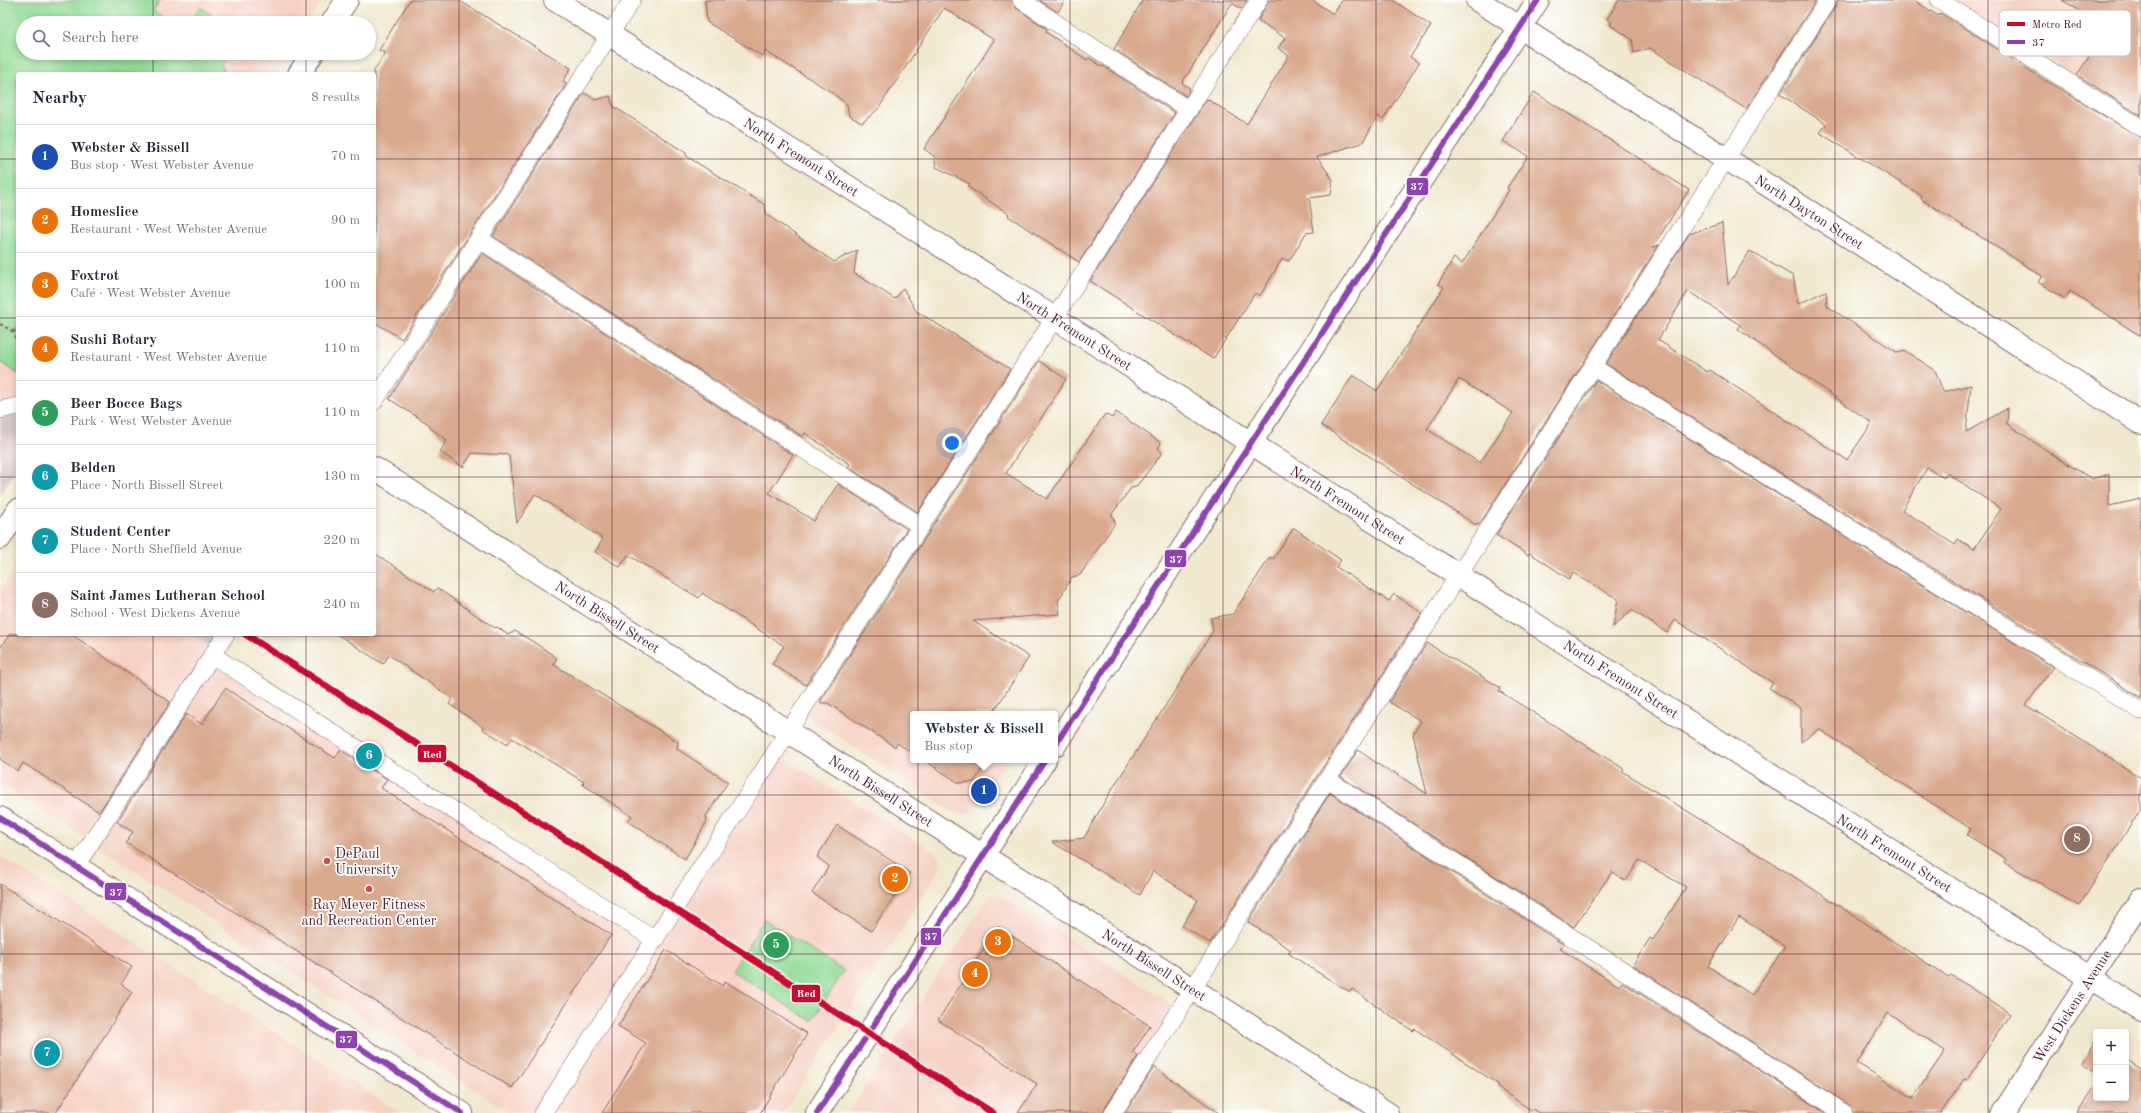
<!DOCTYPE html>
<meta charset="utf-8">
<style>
body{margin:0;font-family:"Old Standard TT",serif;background:#f6f6f7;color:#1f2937}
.controls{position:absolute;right:12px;bottom:12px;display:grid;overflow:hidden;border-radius:4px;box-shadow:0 2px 6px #0003}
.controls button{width:36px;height:36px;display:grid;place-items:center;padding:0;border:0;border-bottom:1px solid #e0e1e3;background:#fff;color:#1f2937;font:20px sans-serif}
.you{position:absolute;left:952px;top:443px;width:14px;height:14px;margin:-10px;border:3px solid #fff;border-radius:50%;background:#1a73e8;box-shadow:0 0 0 6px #1a73e833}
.badge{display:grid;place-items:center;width:26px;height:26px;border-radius:50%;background:#ea580c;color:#fff;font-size:13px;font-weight:700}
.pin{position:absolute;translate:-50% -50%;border:2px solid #fff;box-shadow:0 1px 4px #0006}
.popup{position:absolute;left:910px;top:711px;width:148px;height:52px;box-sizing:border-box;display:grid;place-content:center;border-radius:4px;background:#fff;filter:drop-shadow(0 1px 3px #0005);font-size:13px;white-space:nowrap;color:#747a83}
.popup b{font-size:15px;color:#1f2937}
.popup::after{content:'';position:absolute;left:50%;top:100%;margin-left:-8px;border:8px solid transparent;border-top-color:#fff}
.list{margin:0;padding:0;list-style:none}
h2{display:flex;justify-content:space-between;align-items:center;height:52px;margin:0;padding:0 16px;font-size:17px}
h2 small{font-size:13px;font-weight:400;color:#747a83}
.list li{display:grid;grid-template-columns:26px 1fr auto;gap:12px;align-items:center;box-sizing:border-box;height:64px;padding:0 16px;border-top:1px solid #e0e1e3}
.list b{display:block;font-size:15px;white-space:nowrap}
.list p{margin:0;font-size:13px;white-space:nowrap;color:#747a83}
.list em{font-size:13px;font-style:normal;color:#747a83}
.icon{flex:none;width:22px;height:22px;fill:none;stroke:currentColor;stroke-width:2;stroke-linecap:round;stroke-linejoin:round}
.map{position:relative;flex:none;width:2141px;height:1113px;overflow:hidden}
.search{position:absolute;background:#fff;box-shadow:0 2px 6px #0003;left:16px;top:16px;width:360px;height:44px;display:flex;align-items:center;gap:10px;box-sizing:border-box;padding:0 14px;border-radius:22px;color:#747a83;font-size:15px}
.panel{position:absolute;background:#fff;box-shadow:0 2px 6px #0003;left:16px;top:72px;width:360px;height:564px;border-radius:4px}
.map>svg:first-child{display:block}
.built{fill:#f6d2c4}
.industrial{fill:#d1bfbe}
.green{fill:#91da94;stroke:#6e7c60}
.building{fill:#d9a98d;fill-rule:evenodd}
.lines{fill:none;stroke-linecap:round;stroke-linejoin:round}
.service-casing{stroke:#846564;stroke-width:18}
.minor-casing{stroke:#846564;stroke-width:24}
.tertiary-casing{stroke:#846564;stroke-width:24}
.path{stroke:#846564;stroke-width:2.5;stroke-dasharray:3 3;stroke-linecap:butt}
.service{stroke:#fff;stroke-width:17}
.minor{stroke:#fff;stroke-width:22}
.tertiary{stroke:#fff;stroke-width:22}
.bus-1-casing{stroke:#fff;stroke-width:9}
.bus-1{stroke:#8e44ad;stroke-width:6}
.metro-1-casing{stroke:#fff;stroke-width:10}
.metro-1{stroke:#c60c30;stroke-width:7}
.grid{fill:none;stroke:#4a1f2b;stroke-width:1;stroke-opacity:0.55}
.poi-dot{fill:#d1495b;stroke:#fff;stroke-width:1.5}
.labels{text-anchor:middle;stroke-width:3.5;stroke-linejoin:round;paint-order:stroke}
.street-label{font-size:14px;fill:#4a1f2b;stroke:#fff}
.poi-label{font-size:14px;fill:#4a1f2b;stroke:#fff;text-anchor:start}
.key{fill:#fff;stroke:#c9bcbf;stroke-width:1}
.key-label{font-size:11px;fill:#4a1f2b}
.line-badge{stroke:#fff;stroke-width:1.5}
.badge-label{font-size:11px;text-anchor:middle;font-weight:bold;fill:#fff}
</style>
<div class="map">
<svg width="2141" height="1113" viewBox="0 0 2141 1113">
<rect width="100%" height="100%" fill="#fff"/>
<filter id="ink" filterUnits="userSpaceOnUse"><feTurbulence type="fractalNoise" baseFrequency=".025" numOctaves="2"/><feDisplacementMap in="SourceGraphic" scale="8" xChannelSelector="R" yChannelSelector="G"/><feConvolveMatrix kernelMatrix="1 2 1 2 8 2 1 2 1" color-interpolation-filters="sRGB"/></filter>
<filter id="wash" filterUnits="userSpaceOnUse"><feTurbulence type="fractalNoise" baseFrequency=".012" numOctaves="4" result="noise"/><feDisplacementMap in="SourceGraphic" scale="16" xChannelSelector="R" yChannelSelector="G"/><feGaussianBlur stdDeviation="0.9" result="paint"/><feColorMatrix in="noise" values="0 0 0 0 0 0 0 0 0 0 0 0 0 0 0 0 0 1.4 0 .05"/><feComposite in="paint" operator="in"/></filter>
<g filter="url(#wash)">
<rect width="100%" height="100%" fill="#f0e8cf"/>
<g class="built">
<path d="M0,0H323L308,23H23V53H288L275,74H18V417L0,400Z"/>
<path d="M1954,0H2141V116Z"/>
<path d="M18,563V634H192L655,940L775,753L934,852L941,860L939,871L783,1113H510L0,783V592Z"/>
<path d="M854,630L987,714H913V760H1008L979,805L966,815H958L801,712Z"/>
<path d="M0,856L401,1113H0Z"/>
<path d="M994,894L1005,898L1180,1009L1113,1113H848L989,896Z"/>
</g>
<g class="industrial">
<path d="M0,400L18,417V467L0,495Z"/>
<path d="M192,634H226L216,650Z"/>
</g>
<g class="green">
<path d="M0,0H160L153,11L171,23H23V53H228L221,64L225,74H18V374L0,362Z"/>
<path d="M200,7L225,23H190Z"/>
<path d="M764,920L844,971L812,1021L732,971Z"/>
</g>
<g id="blocks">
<g class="building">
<path d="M410,0H458L571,68L563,81L567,83L402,339L374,322V71L385,53L379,50Z"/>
<path d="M705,0H1011L1016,8L1047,29L1046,32L1087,60L1089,58L1102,67L1103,66L1175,113L1079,262L1008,216L1009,214L968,187L970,184L936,167L934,156L924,149L994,40L944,8L878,109L862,123L849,116L847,104L828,90L765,51L762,56L707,22Z"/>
<path d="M1039,0H1065L1058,12Z"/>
<path d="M1143,0H1247L1241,9L1232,3L1182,83L1190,88L1186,96L1114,49Z"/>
<path d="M1269,0H1312L1333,14L1342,0H1393L1431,26L1410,57L1419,63L1383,120L1378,116L1362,143L1317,157L1333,180L1331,195L1309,198L1314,232L1306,233L1289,261L1282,259L1260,296L1255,293L1213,359L1090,281L1207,99L1247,124L1288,57V55L1278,48L1285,38L1258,20Z"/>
<path d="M1619,0H1816L1746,109L1650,48L1634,53L1632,39L1610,25L1612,23L1607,19Z"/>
<path d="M1838,0H1914L1938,16L1940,13L1971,32L2040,77L2141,138V336L2070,291L2065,299L2038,282L2042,276L1921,199L1922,196L1820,133L1826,124L1780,94L1836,5Z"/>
<path d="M2062,0H2141V116L2077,75L2108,28Z"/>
<path d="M1534,92L1689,190L1652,248L1659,245L1479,525L1477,523L1476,525L1321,425L1353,375L1377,391L1444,287L1438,284L1454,258L1462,264L1509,190L1507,188L1528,156L1503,141ZM1459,379L1513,413L1480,463L1427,429Z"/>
<path d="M584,93L596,100L610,96L613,106L686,153V156L765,205L766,214L834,262L857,250L854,273L895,299L903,288L916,311L1010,369L918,512L848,467L850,464L805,433L803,437L493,236Z"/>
<path d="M1722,223L1728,285L1750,251L1793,276L1798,304L1826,291L1827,306L1898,353L1905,351L1935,370L1943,392L1971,385L1966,432L2008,408L2007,424L2058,458L2092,479L2109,474V506L2141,499V698L1606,364L1689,234ZM1688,291L1740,325L1738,329L1872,423L1847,460L1710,370L1707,372L1658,340ZM1927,468L1944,478L1947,473L2001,509L1974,549L1958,539L1955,545L1902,510Z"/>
<path d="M482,253L793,455L769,493L814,521L838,484L907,529L806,685L772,664L784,646L702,593L699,598L628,555L620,567L595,552L603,539L535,494L517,523L509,455L472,453L463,467L440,452L447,440L430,428V425L389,399Z"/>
<path d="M1039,361L1066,379L1006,473L1047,499L1105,414L1112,418L1116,412L1161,443L1158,448L1162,453L1136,487L1131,488L1112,514L1115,523L1080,575L1072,577L1058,601L1060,614L973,621L1029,657L992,714H913V753L897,743L895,747L828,703H821V700Z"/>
<path d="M1596,380L2053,667L2026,705L2141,778V809L2079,906L2004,862L2006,859L1967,835L1971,829L1819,729L1801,742V708L1769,688L1773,683L1743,664V663L1675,620L1667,633L1632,610L1613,627L1618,599L1573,573L1569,579L1530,553L1528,555L1496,535Z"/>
<path d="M1294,528L1341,560L1336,567L1389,601L1394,594L1422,613L1210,943L1182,926L1198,900L1153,871L1140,895L1052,842L1084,838L1109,794L1213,631L1211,618L1233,614L1270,557L1273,559Z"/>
<path d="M374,553L434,592L437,588L495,628L497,627L508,635L515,631L535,643L557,658L553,664L678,742L677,749L728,782L706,816L707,821L685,859L628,821L632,816L582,784L584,782L512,738L508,744L482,729L483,727L449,704L453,699L389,655L383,664L337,634H374Z"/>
<path d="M10,634H71L170,702L99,812L23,763L18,771L0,759V648Z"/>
<path d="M1427,643L1501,688L1499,691L1624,769L1622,771L1793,876L1948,977L1951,975L2010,1014L1967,1080L1964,1079L1941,1113H1854L1849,1105L1633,965L1650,938L1653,940L1686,887L1639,860L1626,881L1612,872L1574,927L1341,777L1358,750L1391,773L1392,771L1427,794L1413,734L1421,721L1389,702ZM1739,917L1785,946L1752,995L1708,966ZM1888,1013L1945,1051L1913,1098L1857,1063Z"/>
<path d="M225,688L335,758L340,750L387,779L381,788L611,935L512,1088L126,843L133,832L117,822L186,714L202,724Z"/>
<path d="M924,760H988L974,782L959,783Z"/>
<path d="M1330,793L1563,944L1560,949L1619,986L1622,982L1826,1113H1539L1532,1109L1531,1110L1498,1088V1084L1415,1029L1413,1031L1352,989L1350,992L1314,970L1288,953L1291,950L1248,922Z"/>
<path d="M837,825L910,873L871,931L812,893L829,866L817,857Z"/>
<path d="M0,884L132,967L121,984L132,992L56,1113H0Z"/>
<path d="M998,927L1150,1026L1133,1052L1138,1056L1105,1108L1103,1113H1018L1037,1084L938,1020Z"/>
<path d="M666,950L723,986L725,981L807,1034L760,1113H602L646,1043L618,1026Z"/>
<path d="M2095,1040L2096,1041V1072L2081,1063Z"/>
<path d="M2126,1060L2141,1070V1113H2077L2096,1084V1098H2126Z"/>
<path d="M1154,1067L1219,1113H1125Z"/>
</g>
</g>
</g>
<g filter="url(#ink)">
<use href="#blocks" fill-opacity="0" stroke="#846564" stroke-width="1"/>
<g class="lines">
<g class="service-casing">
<g id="service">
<path d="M1021,0L1189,110"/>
<path d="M1939,0L2141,128"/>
<path d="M479,239L921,526"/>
<path d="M1593,367L2141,711"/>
<path d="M374,402L632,0"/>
<path d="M0,410L18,406"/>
<path d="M212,655L655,940"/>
<path d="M1328,780L1844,1113"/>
<path d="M76,866L226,634"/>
<path d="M543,1113L1259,0"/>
<path d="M1113,1113L1828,0"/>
</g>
</g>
<g class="minor-casing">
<g id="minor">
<path id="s1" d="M555,0L2141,1010"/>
<path id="s2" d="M1477,0L2141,423"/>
<path d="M332,23L347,0"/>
<path d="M299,74L313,53"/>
<path id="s3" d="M374,468L1387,1113"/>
<path d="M0,538L18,510"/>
<path id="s4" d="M2003,1113L2141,899"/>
</g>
</g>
<g class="tertiary-casing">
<g id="tertiary">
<path d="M1055,745L1538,0"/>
<path d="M0,818L462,1113"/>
<path d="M817,1113L1045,760"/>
</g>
</g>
<g class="path">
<path d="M0,324L12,331L18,329"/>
<path d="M14,330L18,349"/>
</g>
<use href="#service" class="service"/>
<use href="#minor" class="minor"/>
<use href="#tertiary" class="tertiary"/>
<g class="bus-1-casing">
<g id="bus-1">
<path d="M1055,745L1538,0"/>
<path d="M0,818L462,1113"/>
<path d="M817,1113L1045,760"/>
</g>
</g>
<use href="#bus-1" class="bus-1"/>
<g class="metro-1-casing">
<path id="metro-1" d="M245,634L993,1113"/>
</g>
<use href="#metro-1" class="metro-1"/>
</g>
</g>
<path class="grid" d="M153,0V23M306,0V23M459,0V1113M612,0V1113M765,0V1113M918,0V1113M1070,0V1113M1223,0V1113M1376,0V1113M1529,0V1113M1682,0V1113M1835,0V1113M1988,0V1113M153,53V74M306,53V74M0,159H18M374,159H2141M0,318H18M374,318H2141M0,477H18M374,477H2141M153,634V1113M306,634V1113M0,636H2141M0,795H2141M0,954H2141"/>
<g class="poi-dot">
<circle cx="327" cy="861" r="4"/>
<circle cx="369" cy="889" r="4"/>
</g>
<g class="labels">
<g class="street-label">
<text dy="5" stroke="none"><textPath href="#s1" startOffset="292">North Fremont Street</textPath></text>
<text dy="5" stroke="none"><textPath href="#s2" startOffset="394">North Dayton Street</textPath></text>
<text dy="5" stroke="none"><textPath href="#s1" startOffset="616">North Fremont Street</textPath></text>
<text dy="5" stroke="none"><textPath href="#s1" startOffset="940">North Fremont Street</textPath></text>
<text dy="5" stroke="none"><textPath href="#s3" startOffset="277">North Bissell Street</textPath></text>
<text dy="5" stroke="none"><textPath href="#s1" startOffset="1264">North Fremont Street</textPath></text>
<text dy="5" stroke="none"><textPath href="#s3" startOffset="601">North Bissell Street</textPath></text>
<text dy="5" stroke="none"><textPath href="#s1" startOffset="1588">North Fremont Street</textPath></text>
<text dy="5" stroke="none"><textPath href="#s3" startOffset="925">North Bissell Street</textPath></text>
<text dy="5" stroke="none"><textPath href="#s4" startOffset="127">West Dickens Avenue</textPath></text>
</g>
<g class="poi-label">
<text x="335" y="858">DePaul<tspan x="335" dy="16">University</tspan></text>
<text x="369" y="909" text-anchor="middle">Ray Meyer Fitness<tspan x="369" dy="16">and Recreation Center</tspan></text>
</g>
</g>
<rect x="1999" y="10" width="132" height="46" rx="6" class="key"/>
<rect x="2007" y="22" width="18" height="4" fill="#c60c30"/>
<rect x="2007" y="40" width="18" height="4" fill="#8e44ad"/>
<g class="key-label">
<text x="2032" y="28">Metro Red</text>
<text x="2032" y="46">37</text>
</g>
<g class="line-badge">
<rect x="1406" y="177" width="23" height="19" rx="4" fill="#8e44ad"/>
<rect x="1164" y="549" width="23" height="19" rx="4" fill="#8e44ad"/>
<rect x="417" y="744" width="30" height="19" rx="4" fill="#c60c30"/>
<rect x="104" y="882" width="23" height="19" rx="4" fill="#8e44ad"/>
<rect x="920" y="927" width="22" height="19" rx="4" fill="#8e44ad"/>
<rect x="791" y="984" width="30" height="19" rx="4" fill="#c60c30"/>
<rect x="335" y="1030" width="23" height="19" rx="4" fill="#8e44ad"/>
</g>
<g class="badge-label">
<text x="1417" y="190">37</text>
<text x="1176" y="563">37</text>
<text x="432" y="758">Red</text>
<text x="116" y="896">37</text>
<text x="931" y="940">37</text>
<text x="806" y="997">Red</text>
<text x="346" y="1043">37</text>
</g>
</svg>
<div class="controls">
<button>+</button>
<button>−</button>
</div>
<div class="you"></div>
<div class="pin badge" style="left:984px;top:791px;background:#1a4fb4">1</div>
<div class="popup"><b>Webster &amp; Bissell</b>Bus stop</div>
<div class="pin badge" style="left:895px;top:879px;background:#e8710a">2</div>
<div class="pin badge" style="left:998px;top:942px;background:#e8710a">3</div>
<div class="pin badge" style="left:975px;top:974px;background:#e8710a">4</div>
<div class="pin badge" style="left:776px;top:945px;background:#2e9e5b">5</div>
<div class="pin badge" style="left:369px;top:756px;background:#0f9aa8">6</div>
<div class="pin badge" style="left:47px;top:1053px;background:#0f9aa8">7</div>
<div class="pin badge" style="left:2077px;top:839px;background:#8d6e63">8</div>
<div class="search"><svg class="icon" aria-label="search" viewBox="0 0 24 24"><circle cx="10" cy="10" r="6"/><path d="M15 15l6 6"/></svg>Search here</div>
<section class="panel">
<h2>Nearby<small>8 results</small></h2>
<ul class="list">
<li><span class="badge" style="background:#1a4fb4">1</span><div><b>Webster &amp; Bissell</b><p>Bus stop · West Webster Avenue</p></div><em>70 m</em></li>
<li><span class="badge" style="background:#e8710a">2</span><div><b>Homeslice</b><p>Restaurant · West Webster Avenue</p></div><em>90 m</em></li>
<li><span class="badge" style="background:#e8710a">3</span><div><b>Foxtrot</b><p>Café · West Webster Avenue</p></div><em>100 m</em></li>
<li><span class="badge" style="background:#e8710a">4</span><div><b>Sushi Rotary</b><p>Restaurant · West Webster Avenue</p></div><em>110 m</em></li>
<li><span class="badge" style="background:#2e9e5b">5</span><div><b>Beer Bocce Bags</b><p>Park · West Webster Avenue</p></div><em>110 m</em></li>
<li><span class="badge" style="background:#0f9aa8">6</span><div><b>Belden</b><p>Place · North Bissell Street</p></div><em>130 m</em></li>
<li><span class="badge" style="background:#0f9aa8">7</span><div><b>Student Center</b><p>Place · North Sheffield Avenue</p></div><em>220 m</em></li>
<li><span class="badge" style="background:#8d6e63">8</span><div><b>Saint James Lutheran School</b><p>School · West Dickens Avenue</p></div><em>240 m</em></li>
</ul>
</section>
</div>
